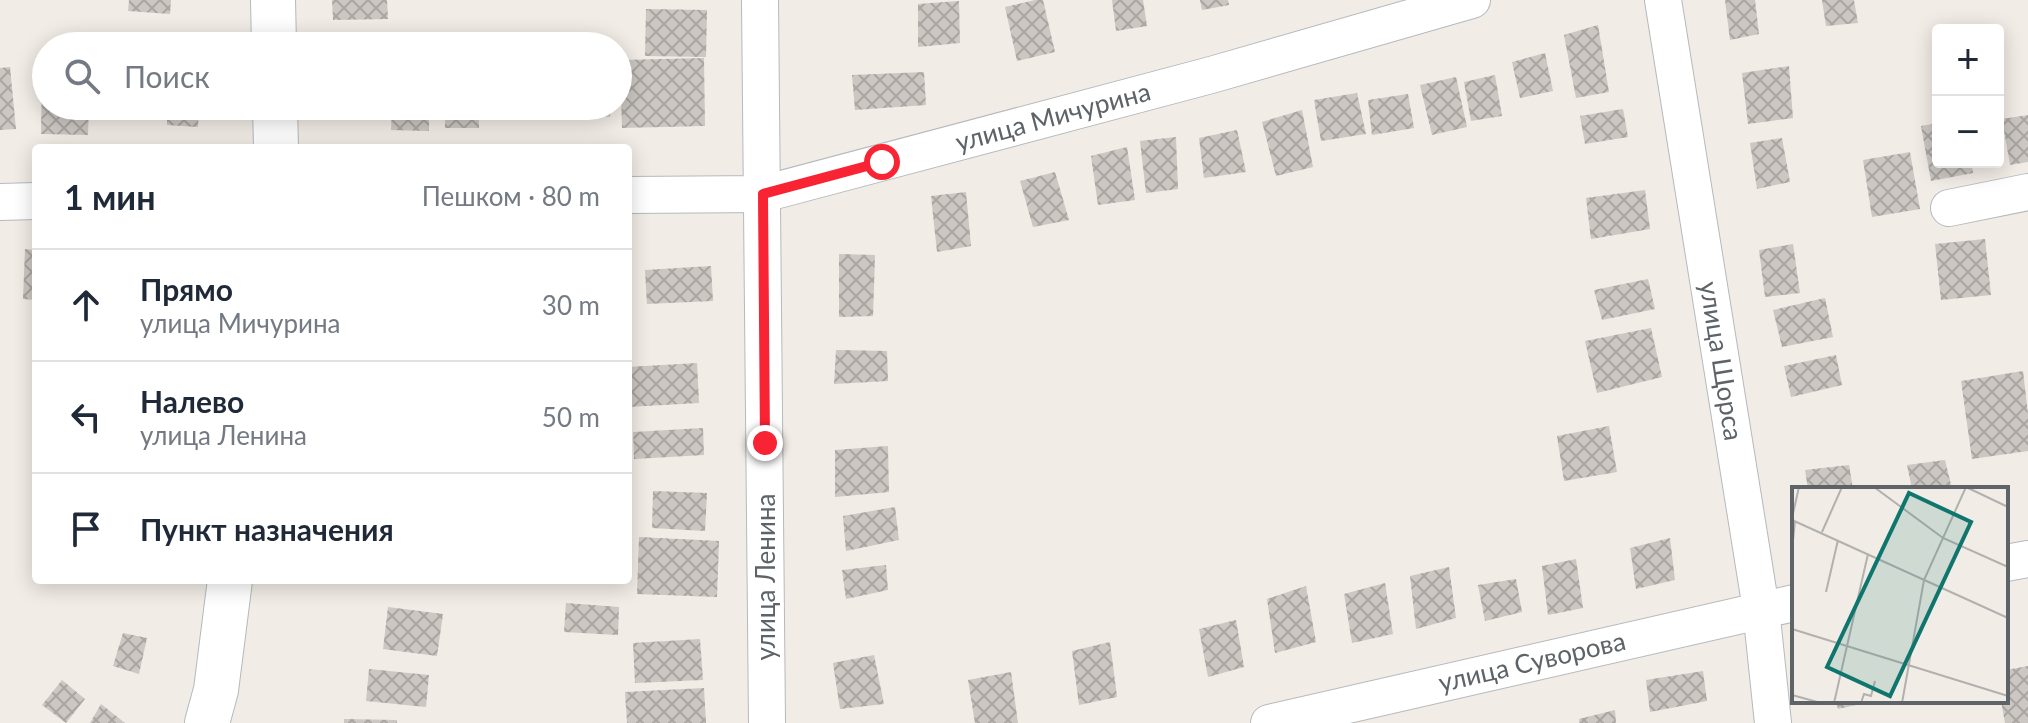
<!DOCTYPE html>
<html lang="ru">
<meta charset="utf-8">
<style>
body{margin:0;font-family:Lato,sans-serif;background:#f6f6f7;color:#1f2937}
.controls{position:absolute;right:24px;top:24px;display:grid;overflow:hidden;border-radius:8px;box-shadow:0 4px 20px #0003}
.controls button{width:72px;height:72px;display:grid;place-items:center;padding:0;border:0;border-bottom:2px solid #e0e1e3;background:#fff;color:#1f2937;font:40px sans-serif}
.stop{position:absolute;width:24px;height:24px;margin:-18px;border:6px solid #f82333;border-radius:50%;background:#fff}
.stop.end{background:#f82333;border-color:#fff;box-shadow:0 2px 8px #0008}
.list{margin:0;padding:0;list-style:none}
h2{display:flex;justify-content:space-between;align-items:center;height:104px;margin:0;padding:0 32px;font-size:34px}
h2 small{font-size:26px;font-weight:400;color:#747a83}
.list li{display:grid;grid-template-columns:52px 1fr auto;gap:24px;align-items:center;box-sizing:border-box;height:112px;padding:0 32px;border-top:2px solid #e0e1e3}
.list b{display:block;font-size:30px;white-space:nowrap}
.list p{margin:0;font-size:26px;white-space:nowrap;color:#747a83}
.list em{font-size:26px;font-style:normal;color:#747a83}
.icon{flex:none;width:44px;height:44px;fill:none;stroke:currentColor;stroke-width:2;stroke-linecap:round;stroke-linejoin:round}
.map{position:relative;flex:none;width:2028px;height:723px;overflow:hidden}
.search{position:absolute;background:#fff;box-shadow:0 4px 20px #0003;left:32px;top:32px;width:600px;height:88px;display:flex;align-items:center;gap:20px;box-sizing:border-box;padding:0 28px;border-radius:44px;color:#747a83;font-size:30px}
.panel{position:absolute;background:#fff;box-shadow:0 4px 20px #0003;left:32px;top:144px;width:600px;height:440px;border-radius:8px}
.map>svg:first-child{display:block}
.building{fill:url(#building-cross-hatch)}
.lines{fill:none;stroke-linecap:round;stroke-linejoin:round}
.street-casing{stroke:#b6b9bd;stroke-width:38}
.secondary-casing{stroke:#b4babe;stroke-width:46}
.street{stroke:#fff;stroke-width:36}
.secondary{stroke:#fff;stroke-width:44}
.route{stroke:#f82333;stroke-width:10}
.labels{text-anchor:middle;stroke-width:7;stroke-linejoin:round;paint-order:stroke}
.street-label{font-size:26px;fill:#5d6367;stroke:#fff}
.inset-road{fill:none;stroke:#b2b1af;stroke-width:2}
.view{fill:#0f766e;fill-opacity:0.15;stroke:#0f766e;stroke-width:4}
.inset-edge{fill:none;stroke:#5d6367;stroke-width:4}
</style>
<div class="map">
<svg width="2028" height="723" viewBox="0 0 2028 723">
<defs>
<pattern id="building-cross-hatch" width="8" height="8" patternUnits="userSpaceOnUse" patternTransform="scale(2)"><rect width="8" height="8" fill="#ccc7c2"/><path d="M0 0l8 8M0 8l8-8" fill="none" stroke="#a9a5a1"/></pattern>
</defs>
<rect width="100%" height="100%" fill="#f1ece5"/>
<g class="building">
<path d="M129,0H171L170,14L128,11Z"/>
<path d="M332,0H387L388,19L333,20Z"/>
<path d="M1035,0H1043L1055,52L1017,61L1005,7Z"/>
<path d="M1112,0H1143L1147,26L1116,31Z"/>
<path d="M1200,0H1228L1229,5L1202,10Z"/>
<path d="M1725,0H1755L1759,34L1730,40Z"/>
<path d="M1822,0H1854L1858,23L1826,26Z"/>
<path d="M959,1L960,43L918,47V4Z"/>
<path d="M646,9L707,10L706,57L645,56Z"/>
<path d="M1598,25L1609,92L1576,98L1564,35Z"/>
<path d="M201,36V46H167V38Z"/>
<path d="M1545,53L1553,91L1520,98L1512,62Z"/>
<path d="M704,58L705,126L622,128L620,60Z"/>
<path d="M42,66H46V106H89L88,135L41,134Z"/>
<path d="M1789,66L1793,118L1748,124L1742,73Z"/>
<path d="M10,67L16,129L0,130V68Z"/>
<path d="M924,72L926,105L855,110L852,75Z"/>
<path d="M1495,75L1502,116L1471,121L1464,82Z"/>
<path d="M1456,77L1467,127L1432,135L1420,85Z"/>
<path d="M1357,93L1366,134L1321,141L1314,100Z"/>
<path d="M1408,94L1414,128L1372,135L1368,100Z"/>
<path d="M167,106H199L198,127L167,125Z"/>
<path d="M392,106H429V131L391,130Z"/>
<rect x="445" y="106" width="34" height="22"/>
<path d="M510,106H543V118L510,115Z"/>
<path d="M581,106H611L610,117L580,114Z"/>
<path d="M1623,109L1628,137L1585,144L1580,116Z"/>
<path d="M1302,110L1313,167L1276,176L1262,122Z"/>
<path d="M2028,115V162L2010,165L2002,119Z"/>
<path d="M1938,123V162H1971L1973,173L1931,181L1921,126Z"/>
<path d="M1237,130L1246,172L1204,178L1199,138Z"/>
<path d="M1176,137L1178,189L1146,193L1140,141Z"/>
<path d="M1782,138L1790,182L1757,189L1750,143Z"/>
<path d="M1127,147L1135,200L1098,205L1091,156Z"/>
<path d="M1910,152L1920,209L1872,217L1863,160Z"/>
<path d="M1055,172L1069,220L1033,227L1020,181Z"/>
<path d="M1645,190L1650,229L1591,239L1586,198Z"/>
<path d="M966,192L971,246L937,252L931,196Z"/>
<path d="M1985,239L1991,295L1941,300L1935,244Z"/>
<path d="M1793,244L1800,293L1765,297L1759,250Z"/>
<path d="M25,249L36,250V300L23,299Z"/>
<path d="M839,254L875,255L873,316L839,317Z"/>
<path d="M711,266L713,301L647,304L645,270Z"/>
<path d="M1648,279L1655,309L1602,320L1594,290Z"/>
<path d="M1825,298L1833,337L1782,347L1773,310Z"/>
<path d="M1651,328L1662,377L1597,393L1585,341Z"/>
<path d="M836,350L887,351L888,381L834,384Z"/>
<path d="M1836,355L1842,385L1791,397L1784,366Z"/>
<path d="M697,363L699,403L628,407V367Z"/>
<path d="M2023,371L2028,414V451L1972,459L1961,381Z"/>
<path d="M1609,426L1617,472L1564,481L1557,436Z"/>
<path d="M703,428L704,455L634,459L633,432Z"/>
<path d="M888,446L889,492L835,497V450Z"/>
<path d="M1945,460L1952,489H1912L1907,465Z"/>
<path d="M1849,465L1853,489H1808L1805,470Z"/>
<path d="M653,491L707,493L705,531L652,528Z"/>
<path d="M895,507L899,540L846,551L843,516Z"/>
<path d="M639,537L719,541L717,597L637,594Z"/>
<path d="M1670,538L1675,580L1636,589L1630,548Z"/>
<path d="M1576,559L1583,608L1548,615L1542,566Z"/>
<path d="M886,565L888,590L846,599L842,570Z"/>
<path d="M1449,567L1456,618L1416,629L1410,576Z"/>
<path d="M1516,579L1522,612L1485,621L1478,585Z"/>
<path d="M1385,583L1393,634L1352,643L1344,594Z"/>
<path d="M1306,586L1316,642L1275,653L1267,599Z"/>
<path d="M566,603L619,607L618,635L564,632Z"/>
<path d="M388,607L443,614L437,656L383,649Z"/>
<path d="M1236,620L1244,667L1208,677L1199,629Z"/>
<path d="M123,633L147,638L139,674L113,666Z"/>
<path d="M700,639L703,680L635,683L633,643Z"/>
<path d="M1110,642L1117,697L1079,705L1072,651Z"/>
<path d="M874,655L884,704L840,709L833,663Z"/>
<path d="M2028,666V723H2005L2001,701H2006V670Z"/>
<path d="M369,669L429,675L426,707L366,701Z"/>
<path d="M1703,671L1707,701L1650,712L1646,680Z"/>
<path d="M1011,672L1018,723H975L968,680Z"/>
<path d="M62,680L85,699L66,723L42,705Z"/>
<path d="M704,688L706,723H627L625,692Z"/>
<path d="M1836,701H1869V702L1838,709Z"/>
<path d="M101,704L125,723H90Z"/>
<path d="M1615,710L1616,723H1579V719Z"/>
<path d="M344,719L397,720V723H344Z"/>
</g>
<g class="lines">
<g class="street-casing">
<g id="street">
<path d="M760,0L767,723"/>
<path d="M1663,0L1761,609L1773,723"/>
<path d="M628,195L763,194L1211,75L1472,0"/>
<path d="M0,202L36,201"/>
<path d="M1949,208L2028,192"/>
<path d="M2006,563L2028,559"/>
<path d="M1269,723L1794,603"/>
</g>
</g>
<g class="secondary-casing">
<g id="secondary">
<path d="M273,0L274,46"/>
<path d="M275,106L276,148"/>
<path d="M207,723L216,690L230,580"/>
</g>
</g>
<use href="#street" class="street"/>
<use href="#secondary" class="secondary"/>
</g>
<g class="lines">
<path class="route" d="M765,443L763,194L882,162"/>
</g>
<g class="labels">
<g class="street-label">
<text transform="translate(1053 117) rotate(-15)" y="9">улица Мичурина</text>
<text transform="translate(1721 361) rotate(81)" y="9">улица Щорса</text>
<text transform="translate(766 577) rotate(-90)" y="9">улица Ленина</text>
<text transform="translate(1532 662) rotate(-13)" y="9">улица Суворова</text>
</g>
</g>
<g transform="translate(1792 487)">
<rect width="216" height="216" fill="#f1ece5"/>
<path class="inset-road" d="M82,0L151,51L216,80M174,0L216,20M0,31L7,0M0,33L216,131M30,45L50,0M0,63L3,34M34,105L46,53M0,142L216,209M0,208L29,216M42,216L76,67M69,216L72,207L79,209L83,194M110,216L132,93L174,0"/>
<path class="view" d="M117,6L179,35L98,209L35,180Z"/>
<rect width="216" height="216" class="inset-edge"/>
</g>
</svg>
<div class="controls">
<button>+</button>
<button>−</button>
</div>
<div class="stop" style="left:882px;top:162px"></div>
<div class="stop end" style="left:765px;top:443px"></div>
<div class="search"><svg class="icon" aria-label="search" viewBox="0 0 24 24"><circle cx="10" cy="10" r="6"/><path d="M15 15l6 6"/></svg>Поиск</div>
<section class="panel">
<h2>1 мин<small>Пешком · 80 m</small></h2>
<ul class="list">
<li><svg class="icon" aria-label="ahead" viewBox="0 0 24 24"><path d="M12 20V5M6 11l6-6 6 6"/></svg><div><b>Прямо</b><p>улица Мичурина</p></div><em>30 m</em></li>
<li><svg class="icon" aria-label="left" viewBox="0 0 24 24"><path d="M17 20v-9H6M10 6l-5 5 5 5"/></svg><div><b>Налево</b><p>улица Ленина</p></div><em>50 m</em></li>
<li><svg class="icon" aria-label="arrive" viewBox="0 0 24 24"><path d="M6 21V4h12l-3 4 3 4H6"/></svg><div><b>Пункт назначения</b></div></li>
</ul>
</section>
</div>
